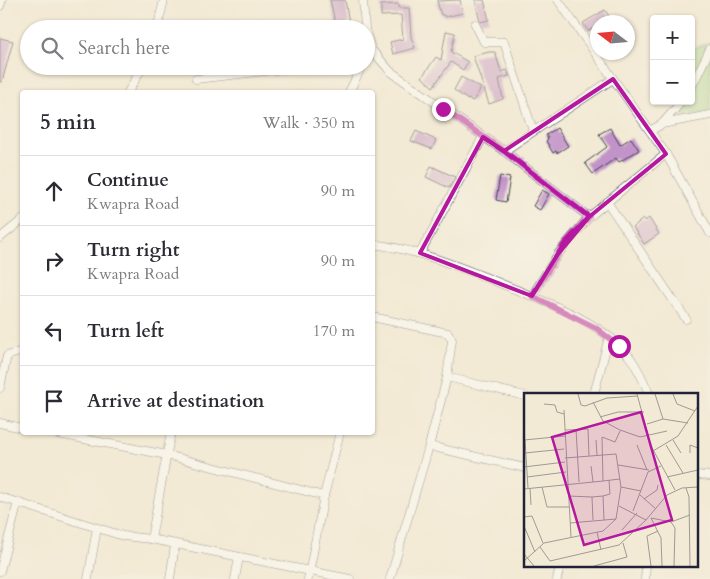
<!DOCTYPE html>
<meta charset="utf-8">
<style>
body{margin:0;font-family:Cardo,serif;background:#f2f2f3;color:#2b2b33}
.controls{position:absolute;right:15px;top:15px;display:grid;overflow:hidden;border-radius:5px;box-shadow:0 1px 4px #0004}
.controls button{width:45px;height:45px;display:grid;place-items:center;padding:0;border:0;border-bottom:1px solid #e1e1e2;background:#fff;color:#2b2b33;font:25px sans-serif}
.compass{position:absolute;left:590px;top:15px;width:45px;height:45px;border-radius:50%;background:#fff;box-shadow:0 1px 4px #0004;rotate:286deg}
.stop{position:absolute;width:15px;height:15px;margin:-11px;border:4px solid #b5179e;border-radius:50%;background:#fff}
.stop.end{background:#b5179e;border-color:#fff;box-shadow:0 1px 5px #0008}
.list{margin:0;padding:0;list-style:none}
h2{display:flex;justify-content:space-between;align-items:center;height:65px;margin:0;padding:0 20px;font-size:21px}
h2 small{font-size:16px;font-weight:400;color:#7c7c81}
.list li{display:grid;grid-template-columns:32px 1fr auto;gap:15px;align-items:center;box-sizing:border-box;height:70px;padding:0 20px;border-top:1px solid #e1e1e2}
.list b{display:block;font-size:19px;white-space:nowrap}
.list p{margin:0;font-size:16px;white-space:nowrap;color:#7c7c81}
.list em{font-size:16px;font-style:normal;color:#7c7c81}
.icon{flex:none;width:28px;height:28px;fill:none;stroke:currentColor;stroke-width:2;stroke-linecap:round;stroke-linejoin:round}
.map{position:relative;flex:none;width:710px;height:579px;overflow:hidden}
.search{position:absolute;background:#fff;box-shadow:0 1px 4px #0004;left:20px;top:20px;width:355px;height:55px;display:flex;align-items:center;gap:12px;box-sizing:border-box;padding:0 18px;border-radius:28px;color:#7c7c81;font-size:19px}
.panel{position:absolute;background:#fff;box-shadow:0 1px 4px #0004;left:20px;top:90px;width:355px;height:345px;border-radius:5px}
.map>svg:first-child{display:block}
.green{fill:#9dd182;stroke:#607a5e}
.building{fill:#c293c9}
.lines{fill:none;stroke-linecap:round;stroke-linejoin:round}
.minor-casing{stroke:#414052;stroke-width:9}
.minor{stroke:#fff;stroke-width:8}
.route{stroke:#b5179e;stroke-width:6}
.marked{fill:none;stroke:#b5179e;stroke-width:4;stroke-linejoin:round}
.inset-road{fill:none;stroke:#9f9a97;stroke-width:1}
.view{fill:#b5179e;fill-opacity:0.15;stroke:#b5179e;stroke-width:2.5}
.inset-edge{fill:none;stroke:#22223b;stroke-width:2.5}
</style>
<div class="map">
<svg width="710" height="579" viewBox="0 0 710 579">
<rect width="100%" height="100%" fill="#f7f3e8"/>
<filter id="ink" filterUnits="userSpaceOnUse"><feTurbulence type="fractalNoise" baseFrequency=".02" numOctaves="2"/><feDisplacementMap in="SourceGraphic" scale="10" xChannelSelector="R" yChannelSelector="G"/><feConvolveMatrix kernelMatrix="1 2 1 2 8 2 1 2 1" color-interpolation-filters="sRGB"/></filter>
<filter id="wash" filterUnits="userSpaceOnUse"><feTurbulence type="fractalNoise" baseFrequency=".0096" numOctaves="4" result="noise"/><feDisplacementMap in="SourceGraphic" scale="20" xChannelSelector="R" yChannelSelector="G"/><feGaussianBlur stdDeviation="1.12" result="paint"/><feColorMatrix in="noise" values="0 0 0 0 0 0 0 0 0 0 0 0 0 0 0 0 0 1.4 0 .05"/><feComposite in="paint" operator="in"/></filter>
<g filter="url(#wash)">
<rect width="100%" height="100%" fill="#f2ead4"/>
<path class="green" d="M710,42V112L679,116L677,101H691V49Z"/>
<g id="blocks">
<g class="building">
<path d="M330,0H345L349,23L336,26Z"/>
<path d="M460,0L463,13L445,17L444,15H441L437,1Z"/>
<path d="M475,0H484L489,20L480,22Z"/>
<path d="M399,4V8H409L411,37L415,48L393,54L390,42L403,39L401,15L381,16V5Z"/>
<path d="M605,10L610,18L598,22V25L588,31L583,23Z"/>
<path d="M446,31L455,33L451,52L468,62L463,70L451,62L433,87L422,77L436,57L441,60Z"/>
<path d="M0,38L13,41L2,82H0Z"/>
<path d="M489,52H495L501,72L507,70L509,76L499,79L503,99L489,104L473,56Z"/>
<path d="M461,77L481,88L473,101L469,99L468,100L454,90Z"/>
<path d="M557,128L568,146L557,153L556,151L553,153L546,141L548,139L546,135Z"/>
<path d="M610,128L620,145L631,138L639,150L619,162L616,158L593,174L585,163L607,147L599,134Z"/>
<path d="M416,131L436,140L432,149L411,141Z"/>
<path d="M431,166L455,177L449,188L426,177Z"/>
<path d="M500,176L510,178L506,202L496,200Z"/>
<path d="M542,190L549,194L540,210L533,206Z"/>
<path d="M649,218L659,234L644,244L633,227L643,219L645,221Z"/>
</g>
</g>
</g>
<g filter="url(#ink)">
<use href="#blocks" fill-opacity="0" stroke="#414052" stroke-width="1"/>
<g class="lines">
<g class="minor-casing">
<g id="minor">
<path d="M363,0L365,29"/>
<path d="M558,0L666,154L710,233"/>
<path d="M0,6L2,0"/>
<path d="M475,24L484,42H504L533,131"/>
<path d="M157,29L164,0"/>
<path d="M366,32L371,49L390,71L504,151L589,217"/>
<path d="M366,59L371,49"/>
<path d="M196,79L310,66"/>
<path d="M691,88L710,49"/>
<path d="M128,92L143,66"/>
<path d="M349,92L362,66"/>
<path d="M662,124L710,115"/>
<path d="M650,131L662,124L682,101"/>
<path d="M504,151L613,79"/>
<path d="M607,202L686,319"/>
<path d="M0,238L22,220"/>
<path d="M372,244C423,250 470,271 517,290C551,304 592,319 620,346C634,359 642,376 649,394"/>
<path d="M420,253L483,137"/>
<path d="M532,296L558,254L589,217L666,154"/>
<path d="M372,317L448,333L452,340L447,377"/>
<path d="M0,388L7,356L22,351"/>
<path d="M594,394L609,337"/>
<path d="M525,396L447,377L429,446L525,468"/>
<path d="M0,423L22,428"/>
<path d="M48,432L167,455L324,496"/>
<path d="M696,475L710,476"/>
<path d="M0,497L123,536L151,539L350,579"/>
<path d="M151,539L171,432"/>
<path d="M0,571L18,502"/>
<path d="M88,579L97,528"/>
<path d="M170,579L175,545"/>
<path d="M235,579L239,557"/>
<path d="M308,579L324,496L340,432"/>
<path d="M390,579L429,446"/>
<path d="M557,579L560,565"/>
<path d="M645,579L646,565"/>
</g>
</g>
<use href="#minor" class="minor"/>
</g>
</g>
<g class="lines" filter="url(#ink)">
<path class="route" d="M443,109L504,151L589,217L564,245L532,296L596,328L619,346"/>
</g>
<path d="M0 0H710V579H0ZM613,79L666,154L589,217L558,254L532,296L420,253L483,137L504,151Z" fill="#f2ead4" fill-opacity=".55" fill-rule="evenodd"/>
<path class="marked" d="M613,79L666,154L589,217L558,254L532,296L420,253L483,137L504,151Z"/>
<g transform="translate(524 393)">
<rect width="174" height="174" fill="#f2ead4"/>
<path class="inset-road" d="M54,1L57,12L61,13L83,5L114,3M113,1L127,53L151,97M131,1L139,26M149,1L153,11L171,18M69,9L79,28L96,37L116,44L143,38M20,11L31,12L33,19L40,21M40,17L47,144M76,24L94,19H120M123,31L139,26L164,30M52,36L55,89M41,37L64,36L65,63M0,47L41,43M1,47L4,95M72,47L73,62M149,47L157,60M113,52L123,77M142,52L159,80M129,58L154,43L174,13M1,60L40,56M166,60V52L174,55M94,72L125,77M67,73L69,89M0,74L41,69M3,84L42,79M143,84L174,77M79,88L96,86M18,94L23,114H45M97,94L117,98M6,95L7,112M162,95L165,104L166,173M0,96L79,88L78,44L91,49L96,38M116,102L132,116M44,103L68,104M79,103L86,101L85,87M120,106L133,97L134,92M95,113L122,127M109,118L124,79L137,73M0,124L8,123L19,150M127,125L137,145L138,173M127,125L147,129M69,127L68,104L79,103L80,127M46,130L92,126M0,133L11,159M98,137L113,120M73,139L77,157M16,154L26,168L95,152L122,127L143,102L158,95L174,94M0,161L10,173M0,168L20,150L79,138L92,126L97,94L92,61L41,65M70,173L103,164L99,150M127,173L123,143L134,138M150,173L151,135L147,129L166,122"/>
<path class="view" d="M117,19L148,127L60,152L28,44Z"/>
<rect width="174" height="174" class="inset-edge"/>
</g>
</svg>
<div class="controls">
<button>+</button>
<button>−</button>
</div>
<svg class="compass" viewBox="-18 -18 36 36"><path d="M0-13l5 13h-10z" fill="#e53935"/><path d="M0 13l5-13h-10z" fill="#7c7c81"/></svg>
<div class="stop" style="left:619px;top:346px"></div>
<div class="stop end" style="left:443px;top:109px"></div>
<div class="search"><svg class="icon" aria-label="search" viewBox="0 0 24 24"><circle cx="10" cy="10" r="6"/><path d="M15 15l6 6"/></svg>Search here</div>
<section class="panel">
<h2>5 min<small>Walk · 350 m</small></h2>
<ul class="list">
<li><svg class="icon" aria-label="ahead" viewBox="0 0 24 24"><path d="M12 20V5M6 11l6-6 6 6"/></svg><div><b>Continue</b><p>Kwapra Road</p></div><em>90 m</em></li>
<li><svg class="icon" aria-label="right" viewBox="0 0 24 24"><path d="M7 20v-9h11M14 6l5 5-5 5"/></svg><div><b>Turn right</b><p>Kwapra Road</p></div><em>90 m</em></li>
<li><svg class="icon" aria-label="left" viewBox="0 0 24 24"><path d="M17 20v-9H6M10 6l-5 5 5 5"/></svg><div><b>Turn left</b></div><em>170 m</em></li>
<li><svg class="icon" aria-label="arrive" viewBox="0 0 24 24"><path d="M6 21V4h12l-3 4 3 4H6"/></svg><div><b>Arrive at destination</b></div></li>
</ul>
</section>
</div>
